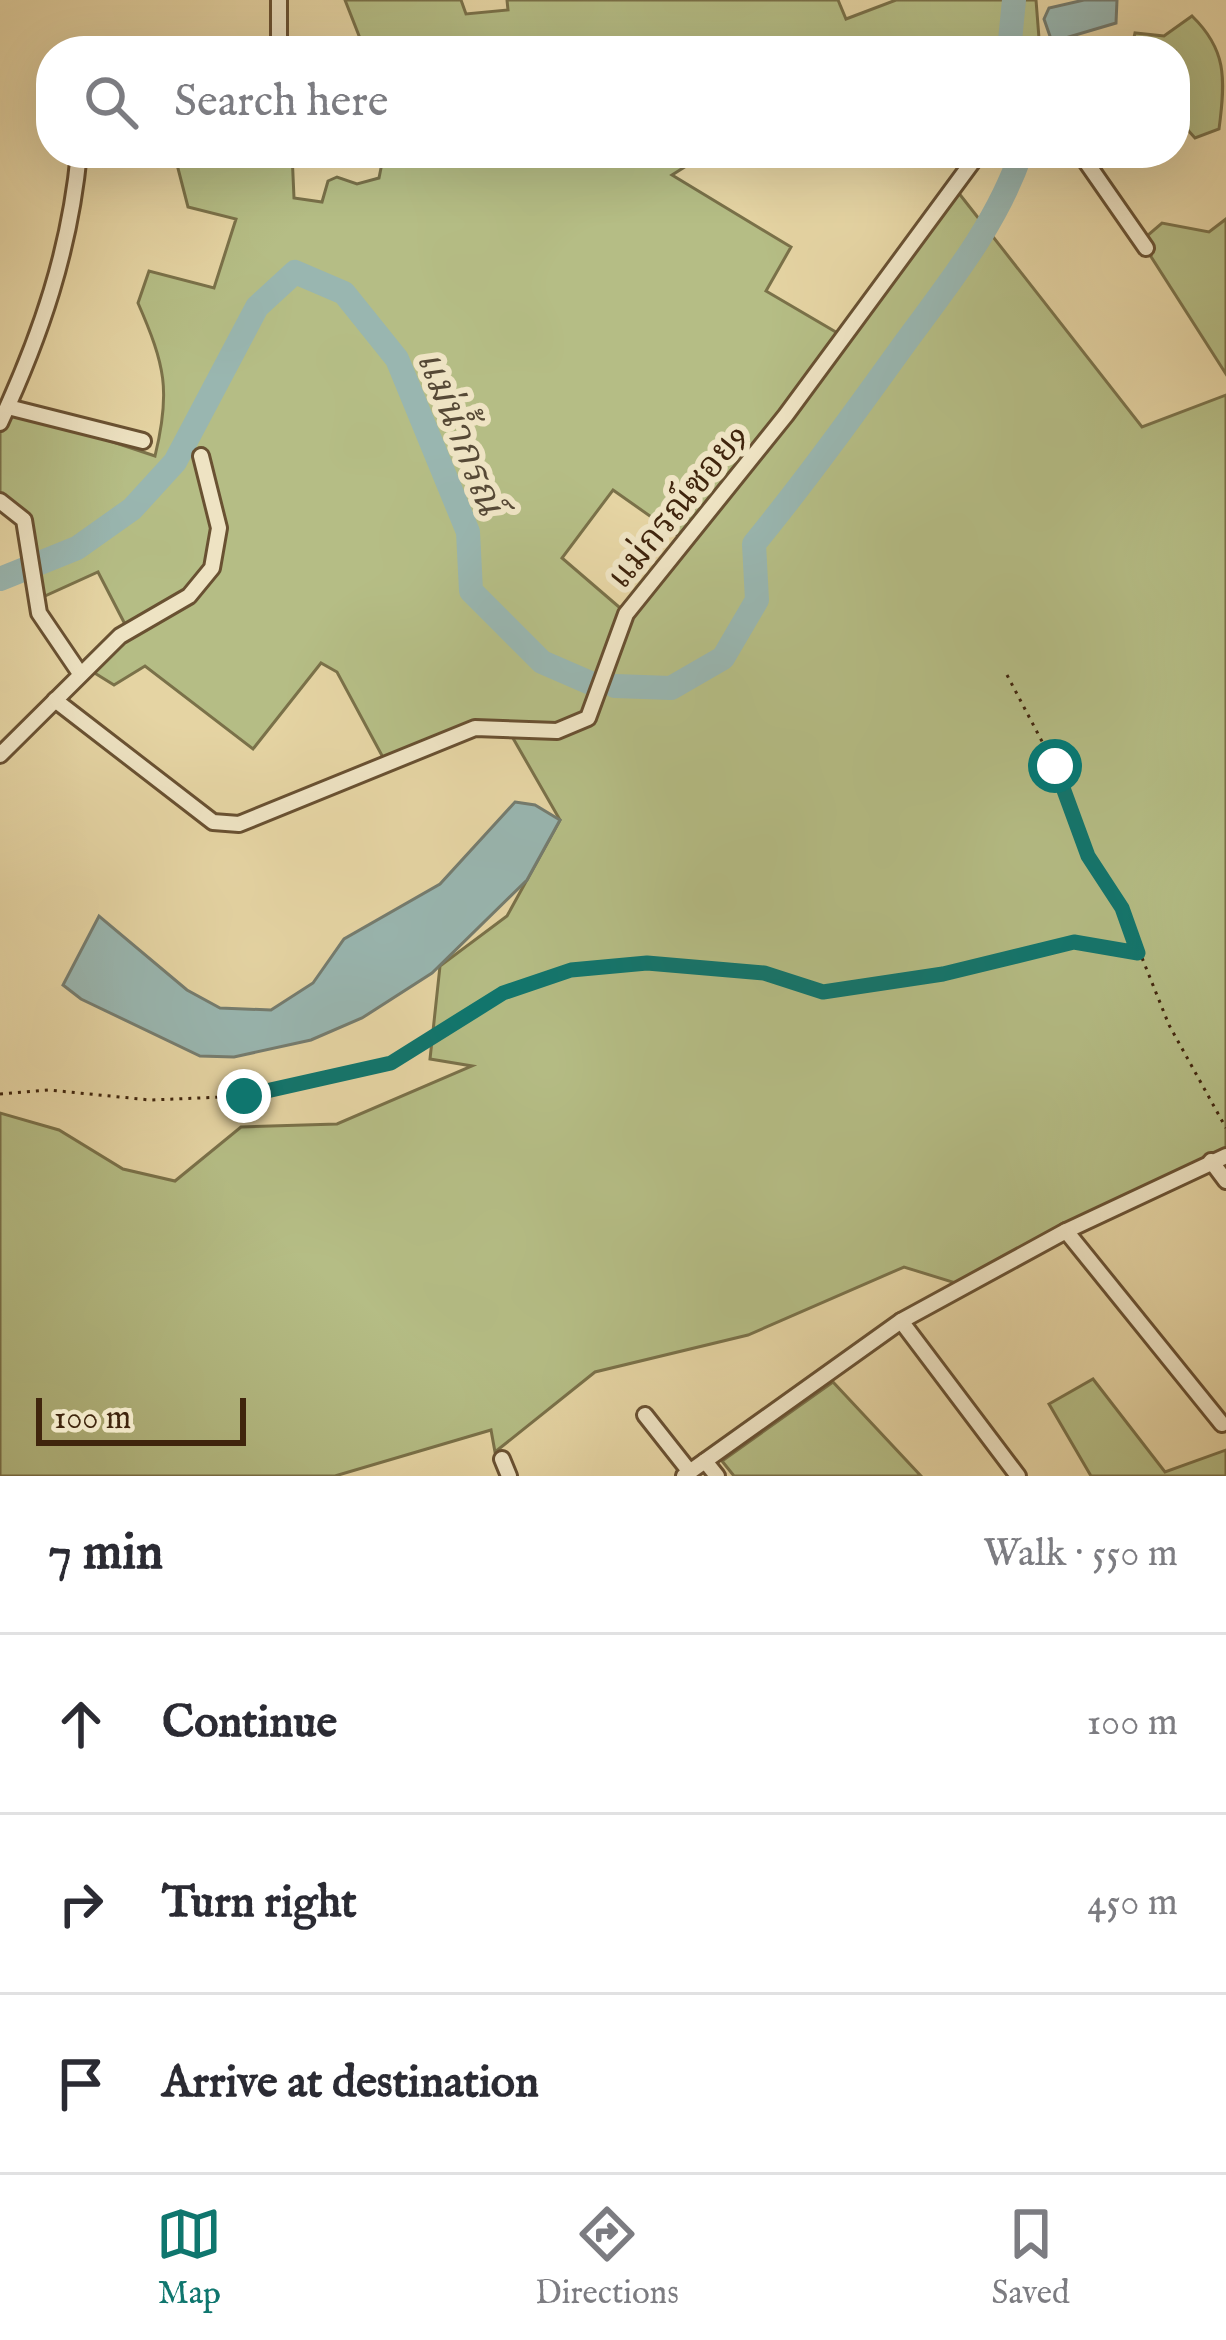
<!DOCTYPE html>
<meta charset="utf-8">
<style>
body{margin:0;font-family:"IM FELL English","Noto Serif Thai",serif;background:#f2f2f3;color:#2b2b33}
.scale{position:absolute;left:36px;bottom:30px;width:210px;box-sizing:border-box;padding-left:12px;border:6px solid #40250d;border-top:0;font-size:33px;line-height:42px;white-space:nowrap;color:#40250d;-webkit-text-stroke:9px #eee3c3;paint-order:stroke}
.stop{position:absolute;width:36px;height:36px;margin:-27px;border:9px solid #0f766e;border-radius:50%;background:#fff}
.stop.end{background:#0f766e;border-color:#fff;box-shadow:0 3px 12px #0008}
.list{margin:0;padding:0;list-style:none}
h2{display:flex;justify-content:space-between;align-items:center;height:156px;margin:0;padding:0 48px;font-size:51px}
h2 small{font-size:39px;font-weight:400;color:#7c7c81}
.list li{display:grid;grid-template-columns:78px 1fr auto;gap:36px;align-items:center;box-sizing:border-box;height:180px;padding:0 48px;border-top:3px solid #e1e1e2}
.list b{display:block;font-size:45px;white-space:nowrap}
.list em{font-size:39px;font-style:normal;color:#7c7c81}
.icon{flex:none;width:66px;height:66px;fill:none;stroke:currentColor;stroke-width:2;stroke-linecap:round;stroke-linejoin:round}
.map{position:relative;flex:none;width:1226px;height:1476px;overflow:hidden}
.search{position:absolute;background:#fff;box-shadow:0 12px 48px #0002;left:36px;right:36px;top:36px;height:132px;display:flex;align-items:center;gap:30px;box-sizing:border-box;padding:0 42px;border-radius:48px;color:#7c7c81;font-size:45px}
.sheet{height:696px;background:#fff}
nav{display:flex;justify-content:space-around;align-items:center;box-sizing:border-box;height:168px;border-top:3px solid #e1e1e2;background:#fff;font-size:33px;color:#7c7c81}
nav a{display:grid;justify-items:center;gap:6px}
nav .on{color:#0f766e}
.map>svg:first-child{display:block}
.green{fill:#b5bd85;stroke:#7a7149;stroke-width:3;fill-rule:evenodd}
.water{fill:#99b6b0;stroke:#757c6f;stroke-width:3}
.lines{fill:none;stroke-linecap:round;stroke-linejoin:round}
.river{stroke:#99b6b0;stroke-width:24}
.minor-casing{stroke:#695132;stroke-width:20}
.path{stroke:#40250d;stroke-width:3;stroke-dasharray:3 6;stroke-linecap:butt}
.minor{stroke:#eee3c3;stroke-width:14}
.route{stroke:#0f766e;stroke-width:15}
.labels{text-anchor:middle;stroke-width:12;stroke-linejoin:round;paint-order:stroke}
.street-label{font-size:36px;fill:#40250d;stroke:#eee3c3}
.water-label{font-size:39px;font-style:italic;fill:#564936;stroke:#eee3c3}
</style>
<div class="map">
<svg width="1226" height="1476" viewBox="0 0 1226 1476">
<rect width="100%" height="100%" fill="#e5d4a3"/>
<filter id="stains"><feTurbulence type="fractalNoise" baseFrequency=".00167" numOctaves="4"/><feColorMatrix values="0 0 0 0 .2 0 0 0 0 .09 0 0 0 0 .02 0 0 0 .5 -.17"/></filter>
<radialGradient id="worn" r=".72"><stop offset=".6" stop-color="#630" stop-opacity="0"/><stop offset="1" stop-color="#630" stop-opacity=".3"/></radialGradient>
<g class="green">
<path d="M345,0H461L466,14L508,10L507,0H838L846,19L896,0H1036L1040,51H751L737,46L726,51H365Z"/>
<path d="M1192,16C1226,49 1226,77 1219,129L1195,138L1177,118L1175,51H1131L1135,33L1164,36Z"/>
<path d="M174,153H292L294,198L322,202L328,181L337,177L357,184L379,178L384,153H695L691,163L672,175L791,247L766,291L841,335L954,187L1142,427L1226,395V1158L965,1286L904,1267L748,1335L595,1372L495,1452L491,1430L335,1476H0V1113L59,1130L123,1169L175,1181L241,1127L337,1124L472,1066L430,1059L440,966L507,916L560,820L510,733L475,728L386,763L337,672L321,663L253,749L145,666L114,685L85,667L128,630L98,572L36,600L26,519L0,500V423L8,407L155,456C171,391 165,365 138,303L149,271L214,288L236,219L188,207ZM613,490L684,540L626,613L562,558Z"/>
<path d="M1226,219V374L1141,241L1162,223L1209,232Z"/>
<path d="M1093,1379L1165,1472L1226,1450V1476H1091L1049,1404Z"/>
<path d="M833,1382L921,1476H734L722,1461Z"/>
</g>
<g class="water">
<path d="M1084,0H1117L1116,23L1052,42L1044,19L1049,8Z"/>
<path d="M515,802L535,805L560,820L527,880L432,973L362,1018L311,1040L234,1057L200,1056L81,999L63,985L99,916L187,990L220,1008L271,1010L313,983L344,939L440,884Z"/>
</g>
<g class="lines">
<g class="river">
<path d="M1009,51L1014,0"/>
<path d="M0,579L77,548L132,509L175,462L257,307L295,272L344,293L397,359L468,532L471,591L542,662L595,685"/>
<path d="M615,686L671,688L723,658L757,600L754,544C807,479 856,411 905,343C949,283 997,224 1021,153"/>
</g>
<g class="minor-casing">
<g id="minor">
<path d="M279,0V51"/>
<path d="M101,51L106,46L128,51"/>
<path d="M1080,153L1146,248"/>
<path d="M8,407L143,441"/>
<path d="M0,423C41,335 70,250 79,153"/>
<path d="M0,501L24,520L39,613L79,672"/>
<path d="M55,700L213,822L239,824L475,728L557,731L588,718L626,614L786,415L979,153"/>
<path d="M0,755L120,636L189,596L212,568L219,528L201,456"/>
<path d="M1211,1161L1226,1181"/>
<path d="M1066,1231L1222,1424"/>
<path d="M901,1321L1018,1476"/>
<path d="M645,1415L690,1472"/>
<path d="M502,1459L509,1476"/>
<path d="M705,1461L717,1476"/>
<path d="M684,1476L901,1321L1066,1231L1226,1156"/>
</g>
</g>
<g class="path">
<path d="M1007,675L1055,766L1088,857L1122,908L1169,1025L1226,1128"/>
<path d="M0,1094L49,1090L150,1100L245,1096L391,1063L503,993L571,970L647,963L764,973L823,992L942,974L1074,942L1138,954"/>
</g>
<use href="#minor" class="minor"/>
</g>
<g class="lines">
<path class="route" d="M244,1096L391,1063L503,993L571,970L647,963L764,973L823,992L943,974L1074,942L1138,953L1122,908L1088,856L1055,766"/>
</g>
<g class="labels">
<g class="street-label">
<text transform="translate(676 505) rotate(-51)" y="13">แม่กรณ์ซอย9</text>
</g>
<g class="water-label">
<text transform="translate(462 432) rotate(68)" y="14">แม่น้ำกรณ์</text>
</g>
</g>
<rect width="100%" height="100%" filter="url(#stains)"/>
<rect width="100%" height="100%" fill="url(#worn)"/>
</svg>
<div class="scale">100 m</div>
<div class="stop" style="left:1055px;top:766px"></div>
<div class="stop end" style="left:244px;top:1096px"></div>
<div class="search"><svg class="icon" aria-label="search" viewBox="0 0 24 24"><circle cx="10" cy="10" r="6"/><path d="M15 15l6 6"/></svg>Search here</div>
</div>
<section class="sheet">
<h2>7 min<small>Walk · 550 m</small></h2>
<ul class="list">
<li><svg class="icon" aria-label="ahead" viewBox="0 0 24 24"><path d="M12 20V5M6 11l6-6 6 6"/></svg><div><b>Continue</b></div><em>100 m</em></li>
<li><svg class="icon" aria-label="right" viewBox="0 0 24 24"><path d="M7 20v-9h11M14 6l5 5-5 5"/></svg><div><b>Turn right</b></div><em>450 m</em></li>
<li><svg class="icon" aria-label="arrive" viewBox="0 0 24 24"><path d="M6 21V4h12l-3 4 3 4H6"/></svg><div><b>Arrive at destination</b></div></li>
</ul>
</section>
<nav>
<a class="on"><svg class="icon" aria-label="map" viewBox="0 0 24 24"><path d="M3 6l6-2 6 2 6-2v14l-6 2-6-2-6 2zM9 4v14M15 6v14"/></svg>Map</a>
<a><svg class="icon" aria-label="directions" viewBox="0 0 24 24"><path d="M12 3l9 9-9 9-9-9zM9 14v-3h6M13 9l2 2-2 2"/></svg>Directions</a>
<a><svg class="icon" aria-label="saved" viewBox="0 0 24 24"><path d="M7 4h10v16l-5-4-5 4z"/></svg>Saved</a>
</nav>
